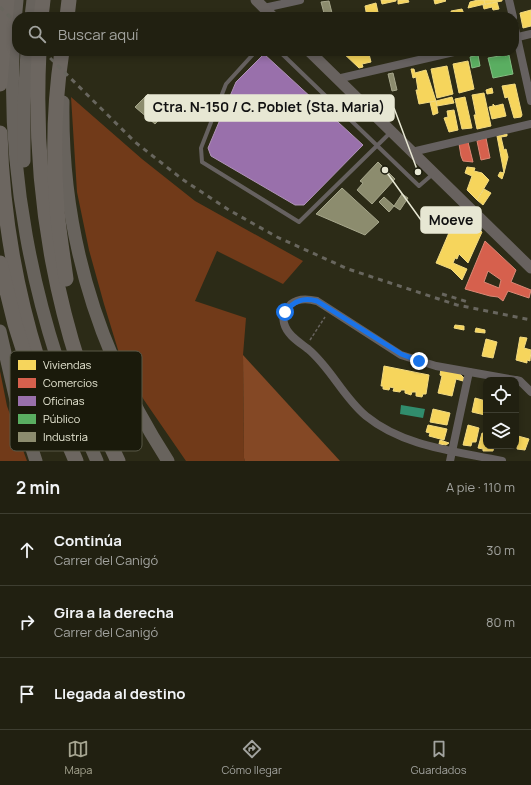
<!DOCTYPE html>
<html lang="es">
<meta charset="utf-8">
<style>
body{margin:0;font-family:Manrope,sans-serif;background:#29281a;color:#f1f3f6}
.controls{position:absolute;right:12px;bottom:12px;display:grid;overflow:hidden;border-radius:8px;box-shadow:0 2px 6px #0003}
.controls button{width:36px;height:36px;display:grid;place-items:center;padding:0;border:0;border-bottom:1px solid #3e3e31;background:#212011;color:#f1f3f6;font:20px sans-serif}
.stop{position:absolute;width:12px;height:12px;margin:-9px;border:3px solid #1a73e8;border-radius:50%;background:#fff}
.stop.end{background:#1a73e8;border-color:#fff;box-shadow:0 1px 4px #0008}
.list{margin:0;padding:0;list-style:none}
h2{display:flex;justify-content:space-between;align-items:center;height:52px;margin:0;padding:0 16px;font-size:17px}
h2 small{font-size:13px;font-weight:400;color:#a2a39f}
.list li{display:grid;grid-template-columns:26px 1fr auto;gap:12px;align-items:center;box-sizing:border-box;height:72px;padding:0 16px;border-top:1px solid #3e3e31}
.list b{display:block;font-size:15px;white-space:nowrap}
.list p{margin:0;font-size:13px;white-space:nowrap;color:#a2a39f}
.list em{font-size:13px;font-style:normal;color:#a2a39f}
.icon{flex:none;width:22px;height:22px;fill:none;stroke:currentColor;stroke-width:2;stroke-linecap:round;stroke-linejoin:round}
.map{position:relative;flex:none;width:531px;height:461px;overflow:hidden}
.search{position:absolute;background:#212011;box-shadow:0 2px 6px #0003;left:12px;right:12px;top:12px;height:44px;display:flex;align-items:center;gap:10px;box-sizing:border-box;padding:0 14px;border-radius:16px;color:#a2a39f;font-size:15px}
.sheet{height:268px;background:#212011}
nav{display:flex;justify-content:space-around;align-items:center;box-sizing:border-box;height:56px;border-top:1px solid #3e3e31;background:#212011;font-size:11px;color:#a2a39f}
nav a{display:grid;justify-items:center;gap:2px}
nav .on{color:#a6a591}
.map>svg:first-child{display:block}
.green{fill:#713a19}
.forest{fill:#844825}
.water{fill:#318d6d}
.homes{fill:#f6d55c;stroke:#f2da80}
.shops{fill:#d6604d;stroke:#db8875;fill-rule:evenodd}
.offices{fill:#9970ab;stroke:#b094b7}
.public{fill:#5aae61;stroke:#84bf83}
.industry{fill:#8c8c6e;stroke:#a7a78c}
.lines{fill:none;stroke-linecap:round;stroke-linejoin:round}
.path{stroke:#67635e;stroke-width:1.5;stroke-dasharray:3 2;stroke-linecap:butt}
.service{stroke:#666160;stroke-width:4}
.minor{stroke:#666160;stroke-width:8}
.secondary{stroke:#68625f;stroke-width:11}
.trunk{stroke:#68635d;stroke-width:13}
.motorway{stroke:#6c6660;stroke-width:15}
.rail{stroke:#68665e;stroke-width:3;stroke-dasharray:5 5;stroke-linecap:butt}
.route{stroke:#1a73e8;stroke-width:5}
.key{fill:#1a1a0b;stroke:#585847;stroke-width:1}
.key-label{font-size:11px;fill:#e7e7d3}
.leader{fill:none;stroke:#e7e7d3;stroke-width:1.5}
.callout-dot{fill:#e7e7d3;stroke:#1a1a0b;stroke-width:1.5}
.callout{fill:#e7e7d3;stroke:#e7e7d3;stroke-width:1.5}
.callout-label{font-size:14px;text-anchor:middle;font-weight:bold;fill:#111}
</style>
<div class="map">
<svg width="531" height="461" viewBox="0 0 531 461">
<rect width="100%" height="100%" fill="#2c2b17"/>
<g class="green">
<path d="M71,97L142,159L195,201L303,261L283,284L217,251L195,301L246,318L243,355L244,458L245,461H186L144,400L122,363L104,304L89,250L77,192Z"/>
<path d="M0,371L7,406L27,461H0Z"/>
</g>
<path class="forest" d="M243,355L340,461H245L244,458Z"/>
<path class="water" d="M401,405L425,409L423,418L400,414Z"/>
<g class="homes">
<path d="M381,0H396V1L382,4Z"/>
<path d="M398,0H408L409,2L398,4Z"/>
<path d="M434,0H445L446,1L435,4Z"/>
<path d="M478,0H484L485,4L468,8L470,2Z"/>
<path d="M484,0H502V1L485,4Z"/>
<path d="M497,2L499,9L493,10L492,7L484,9L483,5Z"/>
<path d="M376,3L379,17H367L365,6Z"/>
<path d="M462,9L464,14L453,16L451,11Z"/>
<path d="M531,10V26L523,28L520,13Z"/>
<path d="M452,12L453,16L439,17V15Z"/>
<path d="M341,51H372V54H369L371,62L362,64L363,67L359,68Z"/>
<path d="M468,61L474,89L459,93L453,64Z"/>
<path d="M447,66L453,94L437,98L431,69Z"/>
<path d="M411,69H414L415,73L426,70L436,101L419,104L416,90H418L416,77L413,78Z"/>
<path d="M515,84L522,115L521,117L514,118L508,97L505,98L502,86Z"/>
<path d="M492,88L493,93L487,94L486,90Z"/>
<path d="M484,93L491,126L477,129L474,115H476L472,95Z"/>
<path d="M452,97L454,103L437,106L436,101Z"/>
<path d="M465,97L472,128L462,129L455,99Z"/>
<path d="M436,101L438,113L433,115L430,102Z"/>
<path d="M493,104L495,106L503,104L506,116L492,119L489,107L493,106Z"/>
<path d="M454,110L458,130L449,132L444,118L448,117L447,111Z"/>
<path d="M507,134V136L501,137L504,150L506,149L508,157L504,173L497,136Z"/>
<path d="M467,167L475,168L474,171L482,173L489,180L477,200L467,190L472,176L465,173Z"/>
<path d="M500,172L504,173L502,179L498,176Z"/>
<path d="M484,189L491,193L483,205L477,200Z"/>
<path d="M466,217L482,232L468,263L459,254L457,259L455,258L453,263L467,269L462,280L451,269L436,263L451,228L459,232Z"/>
<path d="M455,325L464,326V330L454,328Z"/>
<path d="M476,328L485,330V333L475,332Z"/>
<path d="M520,337L527,338L524,348L531,350L530,361L527,360V363L516,360Z"/>
<path d="M486,339L497,342L493,358L482,356Z"/>
<path d="M384,366L429,375L426,394H423L422,397L416,396V392H412L411,395L405,393V390H401L400,392L393,391L394,388L390,387L389,390L383,389V386H381Z"/>
<path d="M441,369L460,374L464,378L463,381L456,379L452,396L438,393L442,376L440,375Z"/>
<path d="M475,398L486,401L485,415L472,412Z"/>
<path d="M433,409L450,413L447,425L430,422Z"/>
<path d="M428,425L447,429L444,440L429,436L430,433L426,432Z"/>
<path d="M468,425L479,428L476,442H472L471,446L463,445Z"/>
<path d="M482,433L486,434V446H494L493,451H483V449L478,448Z"/>
<path d="M518,436L529,439L525,450L517,449Z"/>
<path d="M440,440L449,443L446,445L439,444Z"/>
</g>
<g class="shops">
<path d="M486,138L490,158L481,160L477,141Z"/>
<path d="M468,142L473,162L463,161L461,156L459,144Z"/>
<path d="M485,241L516,270L511,282L531,290L529,298L508,291L503,301L498,297L490,296L465,289ZM488,271L501,280L499,288L484,282Z"/>
</g>
<path class="offices" d="M264,54L363,145L304,205H295L211,156L208,148L236,82Z"/>
<g class="public">
<path d="M478,55L480,66L472,68L470,57Z"/>
<path d="M505,55V56L509,55L513,74L493,78L488,58Z"/>
</g>
<g class="industry">
<path d="M329,1L333,17H325L321,2Z"/>
<path d="M393,73L397,90L392,91L388,74Z"/>
<path d="M148,94L167,111L155,124L135,107Z"/>
<path d="M378,162L395,179L372,204L357,190L363,183L360,181Z"/>
<path d="M342,188L379,222L365,235L316,214Z"/>
<path d="M402,194L408,198L400,210L394,206Z"/>
<path d="M384,197L394,206L389,212L379,202Z"/>
</g>
<g class="lines">
<path class="path" d="M310,340L325,317"/>
<g class="service">
<path d="M256,51L226,84L201,148L202,162L299,222L391,132"/>
<path d="M279,51L419,186L434,173"/>
</g>
<g class="minor">
<path d="M509,0L513,17"/>
<path d="M264,8L300,0"/>
<path d="M514,24L531,101"/>
<path d="M514,38L531,34"/>
<path d="M337,79L458,51"/>
<path d="M412,152L531,124"/>
<path d="M516,380L520,381L531,392"/>
<path d="M450,461L469,372"/>
<path d="M502,461C456,451 404,447 366,416C343,397 331,368 308,349C299,342 287,335 284,323C282,316 286,309 291,304C298,298 309,299 317,301L401,355L436,366L515,380"/>
</g>
<g class="secondary">
<path d="M256,0L273,17"/>
<path d="M309,51L531,268"/>
</g>
<g class="trunk">
<path d="M17,0C0,156 32,319 97,461"/>
<path d="M31,17L33,0"/>
<path d="M63,102C61,232 98,353 168,461"/>
<path d="M24,161V105L27,51"/>
<path d="M0,331L16,400L36,461"/>
</g>
<g class="motorway">
<path d="M41,17L43,0"/>
<path d="M67,17L69,0"/>
<path d="M39,51C32,190 56,335 118,461"/>
<path d="M62,51C54,103 53,157 57,210C59,233 63,256 66,279"/>
<path d="M0,84L7,0"/>
<path d="M0,133C3,247 30,358 76,461"/>
<path d="M0,263L15,324L37,393"/>
</g>
<g class="rail">
<path d="M0,7L17,24"/>
<path d="M43,51L135,142L182,179L229,210L277,237L348,269L457,305L531,320"/>
<path d="M442,294L468,302"/>
</g>
</g>
<g class="lines">
<path class="route" d="M285,312C294,301 303,297 317,301L401,354L419,361"/>
</g>
<rect x="10" y="351" width="132" height="100" rx="6" class="key"/>
<rect x="18" y="360" width="18" height="10" fill="#f6d55c"/>
<rect x="18" y="378" width="18" height="10" fill="#d6604d"/>
<rect x="18" y="396" width="18" height="10" fill="#9970ab"/>
<rect x="18" y="414" width="18" height="10" fill="#5aae61"/>
<rect x="18" y="432" width="18" height="10" fill="#8c8c6e"/>
<g class="key-label">
<text x="43" y="369">Viviendas</text>
<text x="43" y="387">Comercios</text>
<text x="43" y="405">Oficinas</text>
<text x="43" y="423">Público</text>
<text x="43" y="441">Industria</text>
</g>
<path class="leader" d="M418 172L394 108M385 170L421 220"/>
<g class="callout-dot">
<circle cx="418" cy="172" r="4"/>
<circle cx="385" cy="170" r="4"/>
</g>
<g class="callout">
<rect x="145" y="95" width="249" height="26" rx="4"/>
<rect x="421" y="207" width="60" height="26" rx="4"/>
</g>
<g class="callout-label">
<text x="269" y="112">Ctra. N-150 / C. Poblet (Sta. Maria)</text>
<text x="451" y="225">Moeve</text>
</g>
</svg>
<div class="controls">
<button><svg class="icon" aria-label="locate" viewBox="0 0 24 24"><circle cx="12" cy="12" r="6"/><path d="M12 2v4M12 18v4M2 12h4M18 12h4"/></svg></button>
<button><svg class="icon" aria-label="layers" viewBox="0 0 24 24"><path d="M12 4l9 5-9 5-9-5zM3 14l9 5 9-5"/></svg></button>
</div>
<div class="stop" style="left:285px;top:312px"></div>
<div class="stop end" style="left:419px;top:361px"></div>
<div class="search"><svg class="icon" aria-label="search" viewBox="0 0 24 24"><circle cx="10" cy="10" r="6"/><path d="M15 15l6 6"/></svg>Buscar aquí</div>
</div>
<section class="sheet">
<h2>2 min<small>A pie · 110 m</small></h2>
<ul class="list">
<li><svg class="icon" aria-label="ahead" viewBox="0 0 24 24"><path d="M12 20V5M6 11l6-6 6 6"/></svg><div><b>Continúa</b><p>Carrer del Canigó</p></div><em>30 m</em></li>
<li><svg class="icon" aria-label="right" viewBox="0 0 24 24"><path d="M7 20v-9h11M14 6l5 5-5 5"/></svg><div><b>Gira a la derecha</b><p>Carrer del Canigó</p></div><em>80 m</em></li>
<li><svg class="icon" aria-label="arrive" viewBox="0 0 24 24"><path d="M6 21V4h12l-3 4 3 4H6"/></svg><div><b>Llegada al destino</b></div></li>
</ul>
</section>
<nav>
<a class="on"><svg class="icon" aria-label="map" viewBox="0 0 24 24"><path d="M3 6l6-2 6 2 6-2v14l-6 2-6-2-6 2zM9 4v14M15 6v14"/></svg>Mapa</a>
<a><svg class="icon" aria-label="directions" viewBox="0 0 24 24"><path d="M12 3l9 9-9 9-9-9zM9 14v-3h6M13 9l2 2-2 2"/></svg>Cómo llegar</a>
<a><svg class="icon" aria-label="saved" viewBox="0 0 24 24"><path d="M7 4h10v16l-5-4-5 4z"/></svg>Guardados</a>
</nav>
